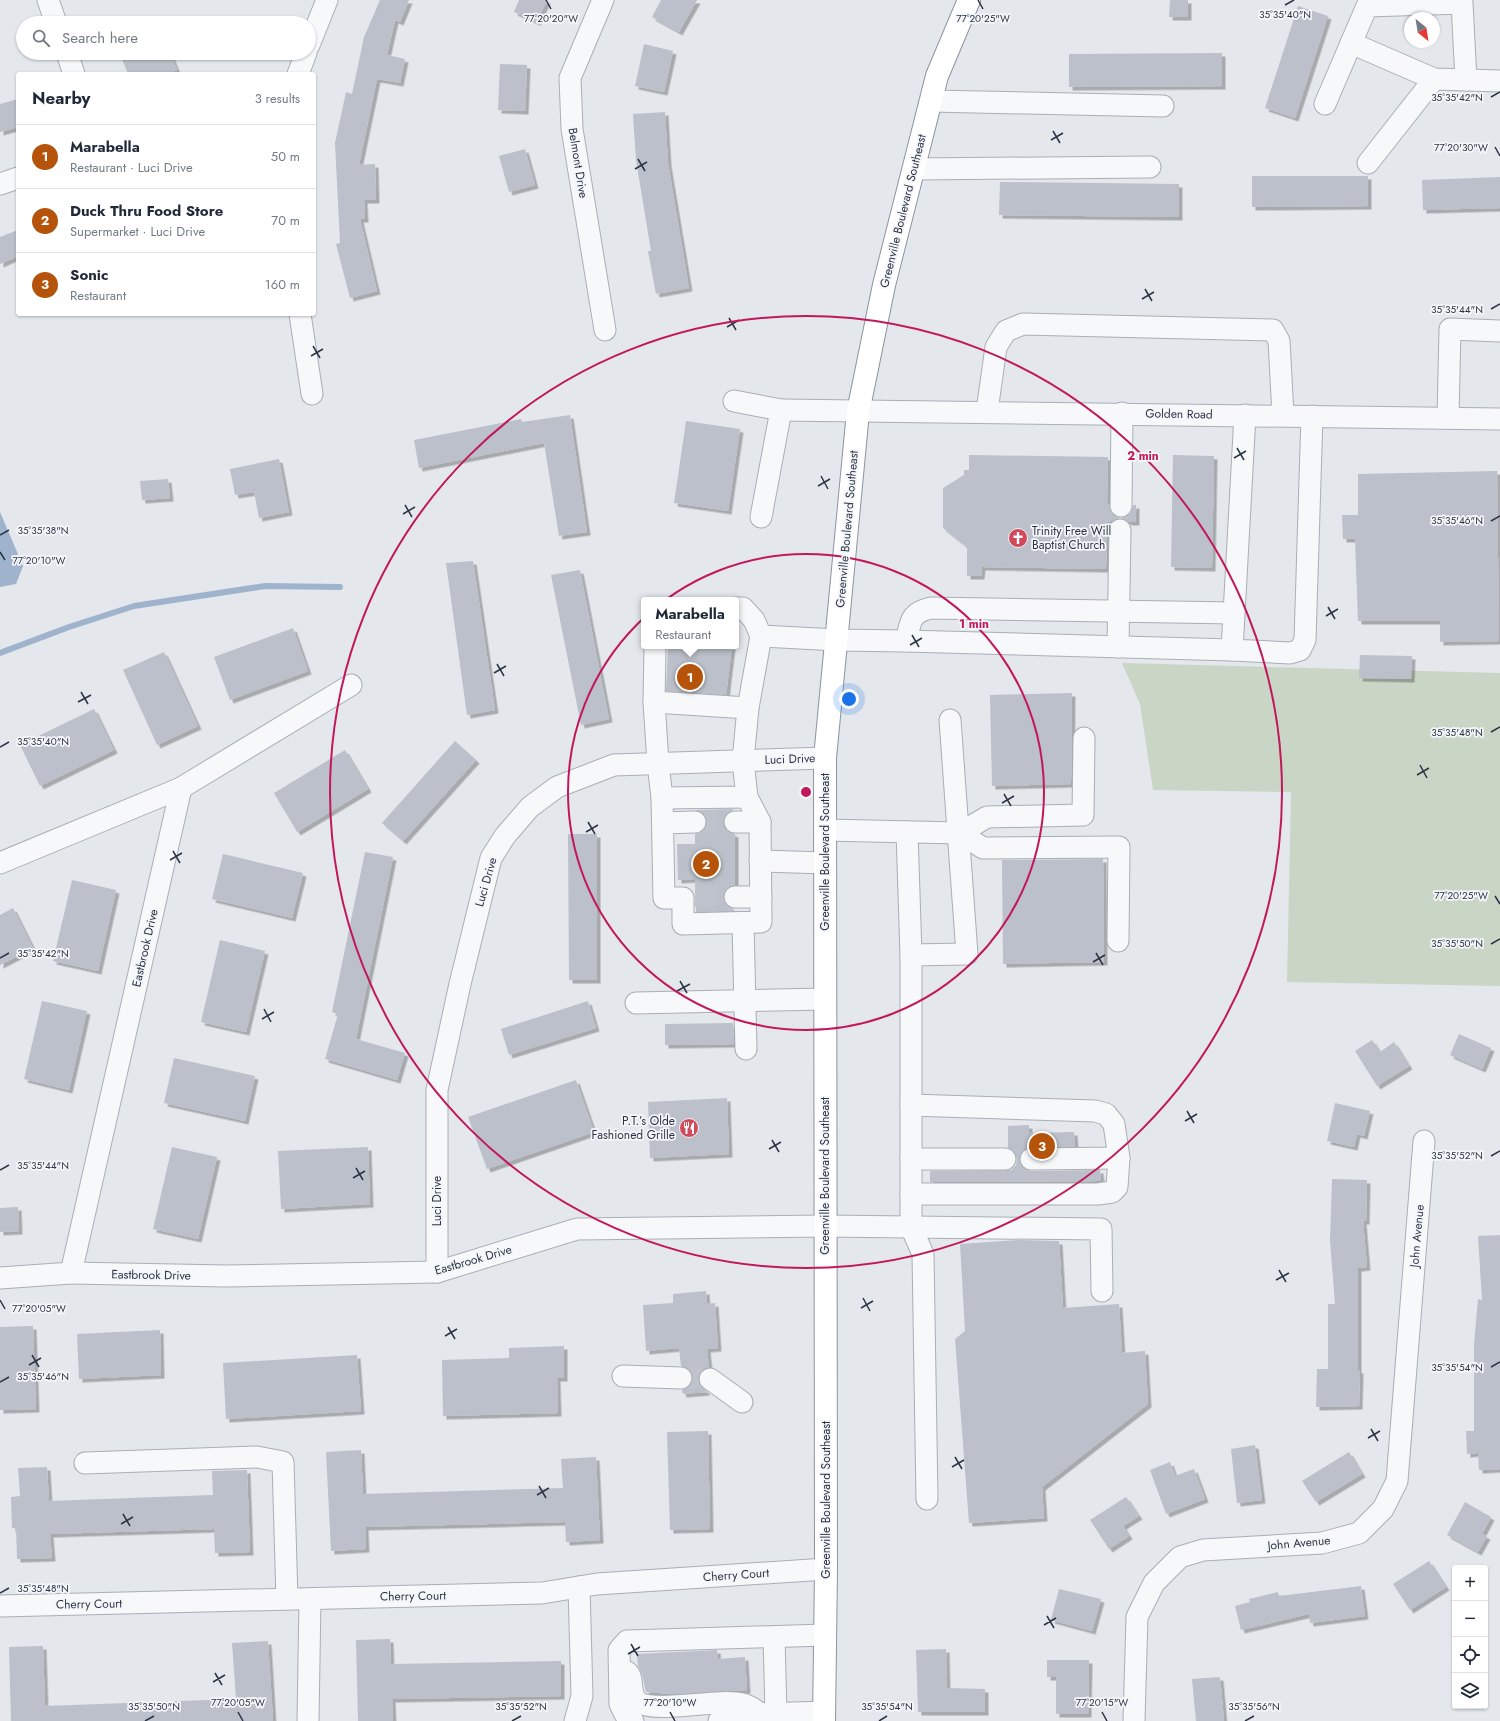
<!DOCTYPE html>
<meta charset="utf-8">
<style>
body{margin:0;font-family:Jost,sans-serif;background:#f6f6f7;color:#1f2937}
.controls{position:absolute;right:12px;bottom:12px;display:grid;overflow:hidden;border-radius:4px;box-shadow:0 1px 3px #0004}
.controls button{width:36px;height:36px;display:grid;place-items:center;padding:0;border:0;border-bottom:1px solid #e0e1e3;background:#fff;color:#1f2937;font:20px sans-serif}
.compass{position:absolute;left:1404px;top:12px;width:36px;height:36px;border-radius:50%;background:#fff;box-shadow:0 1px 3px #0004;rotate:150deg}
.you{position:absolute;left:849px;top:699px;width:14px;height:14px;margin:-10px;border:3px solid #fff;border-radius:50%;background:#1a73e8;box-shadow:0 0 0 6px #1a73e833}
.badge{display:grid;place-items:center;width:26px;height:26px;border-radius:50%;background:#b45309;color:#fff;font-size:13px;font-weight:700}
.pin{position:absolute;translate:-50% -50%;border:2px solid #fff;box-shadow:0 1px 4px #0006}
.popup{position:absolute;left:641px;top:597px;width:98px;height:52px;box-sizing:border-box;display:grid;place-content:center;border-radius:4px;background:#fff;filter:drop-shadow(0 1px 3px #0005);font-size:13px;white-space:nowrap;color:#747a83}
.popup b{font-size:15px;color:#1f2937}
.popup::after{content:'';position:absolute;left:50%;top:100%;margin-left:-8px;border:8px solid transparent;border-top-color:#fff}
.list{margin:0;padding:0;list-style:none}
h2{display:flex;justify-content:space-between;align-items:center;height:52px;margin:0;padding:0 16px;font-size:17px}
h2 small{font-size:13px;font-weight:400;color:#747a83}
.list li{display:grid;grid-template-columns:26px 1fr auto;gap:12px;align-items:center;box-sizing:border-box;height:64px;padding:0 16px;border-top:1px solid #e0e1e3}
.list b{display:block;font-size:15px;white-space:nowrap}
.list p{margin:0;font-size:13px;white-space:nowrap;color:#747a83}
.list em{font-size:13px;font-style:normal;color:#747a83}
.icon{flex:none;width:22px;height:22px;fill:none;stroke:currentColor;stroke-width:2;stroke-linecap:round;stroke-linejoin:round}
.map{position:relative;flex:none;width:1500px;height:1721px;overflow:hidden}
.search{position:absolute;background:#fff;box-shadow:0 1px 3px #0004;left:16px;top:16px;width:300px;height:44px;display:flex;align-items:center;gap:10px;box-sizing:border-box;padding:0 14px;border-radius:22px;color:#747a83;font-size:15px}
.panel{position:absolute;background:#fff;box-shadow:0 1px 3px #0004;left:16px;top:72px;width:300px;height:244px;border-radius:4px}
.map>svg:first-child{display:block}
.green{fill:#c9d6c5}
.water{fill:#9fb4cc}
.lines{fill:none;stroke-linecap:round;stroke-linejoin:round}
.stream{stroke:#9fb4cc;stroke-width:6}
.building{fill:#bbc0ca;filter:url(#shadow)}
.minor-tunnel{stroke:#bfc3cb;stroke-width:21;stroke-dasharray:21 10;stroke-linecap:butt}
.minor-casing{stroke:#a9aeb7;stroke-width:23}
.highway-casing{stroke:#8b94a3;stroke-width:24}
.minor{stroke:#f7f8fa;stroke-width:21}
.highway{stroke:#fff;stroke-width:22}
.ticks{fill:none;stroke:#2b3445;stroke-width:1.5}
.ring{fill:none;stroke:#c2185b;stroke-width:2}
.labels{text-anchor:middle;stroke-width:3.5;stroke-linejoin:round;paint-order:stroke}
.street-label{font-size:12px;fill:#2b3445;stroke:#f4f6f9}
.poi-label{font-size:12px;fill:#2b3445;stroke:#f4f6f9;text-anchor:start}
.ticks-label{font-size:10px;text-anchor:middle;fill:#2b3445;stroke:#f4f6f9;stroke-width:3.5;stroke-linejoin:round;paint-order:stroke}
.centre{fill:#c2185b;stroke:#f4f6f9;stroke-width:2}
.ring-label{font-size:12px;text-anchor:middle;font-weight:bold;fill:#c2185b;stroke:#f4f6f9;stroke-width:3.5;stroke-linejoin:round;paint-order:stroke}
</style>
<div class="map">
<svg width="1500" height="1721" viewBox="0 0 1500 1721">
<defs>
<filter id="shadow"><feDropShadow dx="3.5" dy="3.5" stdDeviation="0" flood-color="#0004"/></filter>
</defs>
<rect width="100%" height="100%" fill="#e4e7ec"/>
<path class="green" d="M1122,663L1500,673V986L1287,982L1291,792L1153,790L1140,704Z"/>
<path class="water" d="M0,512L23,566L16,584L0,587Z"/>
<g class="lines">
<path class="stream" d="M0,653L69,627L134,606L265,586L340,587"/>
</g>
<g class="building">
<path d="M380,0H409L400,22L395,20L387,55L405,59L400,83L377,79L359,165L375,164L376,200H364L365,219H360L377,291L350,298L336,244L340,243L335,143L346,92L352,94L364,37Z"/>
<path d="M519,0H547L537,22L514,12Z"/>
<path d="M661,0H697L679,32L652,17Z"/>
<path d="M1170,0H1188V17H1169Z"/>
<path d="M1298,6L1328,16L1295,118L1265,108Z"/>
<path d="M644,44L673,51L664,92L635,86Z"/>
<path d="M135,53H170L177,70L167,74H128L122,59Z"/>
<path d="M1222,53V86L1069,87V54Z"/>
<path d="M500,64L527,65L525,111L498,110Z"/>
<path d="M18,99V127L0,132V104Z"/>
<path d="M665,112L668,163L689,288L656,294L648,251H651L636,160L633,114Z"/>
<path d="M525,149L535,185L509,192L499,156Z"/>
<path d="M1252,176H1368V206L1252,207Z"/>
<path d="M1500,177V208L1423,210L1422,180Z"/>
<path d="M1000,182L1179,184V217L999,215Z"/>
<path d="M18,230V256L0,264V237Z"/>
<path d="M570,415L587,532L559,536L544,443L419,468L414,440L521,419L522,422Z"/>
<path d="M686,421L740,429L728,511L674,503Z"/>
<path d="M969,455L1108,457L1107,504H1109L1111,512L1115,516L1120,518L1127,516L1131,512L1133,505H1136V522H1129L1121,518L1107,522L1106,569L982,567L981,576H967V547L943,528V488L964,475V470H969Z"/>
<path d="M1173,455L1214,456L1212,568L1171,567Z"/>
<path d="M279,459L289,512L259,518L254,492L235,495L230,469Z"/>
<path d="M1497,471L1499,641L1440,642V621H1358L1355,539H1343L1342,515H1358V474Z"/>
<path d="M168,479L170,498L142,500L140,481Z"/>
<path d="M473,561L495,710L467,715L446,563Z"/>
<path d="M580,570L609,719L581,725L551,575Z"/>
<path d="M293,628L308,671L230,700L214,657Z"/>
<path d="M668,646H732L726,695L666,691Z"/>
<path d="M164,652L198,726L157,745L123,670Z"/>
<path d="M1360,655L1412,656L1411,679L1359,678Z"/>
<path d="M1072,693L1071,784L992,786L990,695Z"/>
<path d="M94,709L114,750L40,786L20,745Z"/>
<path d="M455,741L476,760L403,841L382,823Z"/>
<path d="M345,750L368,789L297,832L274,793Z"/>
<path d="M734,809L725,816L723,822L724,828L729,832L735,834V885L729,886L725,891L723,897L725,903L735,911L696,912L695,879L678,880L677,844H695V834L701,832L706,827L707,821L705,815L695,810Z"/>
<path d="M568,834H597V980H569Z"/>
<path d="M365,852L393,857L356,1039L405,1053L397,1080L325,1059L338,1014L332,1012Z"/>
<path d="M223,854L303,873L292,918L212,899Z"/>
<path d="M1103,859L1104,962L1003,964L1002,860Z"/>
<path d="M72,880L116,890L98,971L53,961Z"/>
<path d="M13,908L33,948L0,965V915Z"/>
<path d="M220,940L265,951L246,1032L201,1022Z"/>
<path d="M42,1001L87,1011L69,1090L24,1079Z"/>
<path d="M588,1001L596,1028L509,1055L501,1029Z"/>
<path d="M733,1023L734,1044L665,1045V1024Z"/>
<path d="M1459,1034L1491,1048L1482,1069L1450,1055Z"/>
<path d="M1372,1040L1380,1052L1394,1042L1409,1066L1377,1086L1355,1051Z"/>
<path d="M174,1058L255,1076L245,1121L164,1103Z"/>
<path d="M576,1080L594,1132L487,1169L468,1117Z"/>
<path d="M727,1098L729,1154L650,1158L648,1102Z"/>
<path d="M1335,1103L1370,1111L1364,1136L1357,1134L1354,1147L1327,1141Z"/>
<path d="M1029,1125V1133L1074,1132L1075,1146L1025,1149L1021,1153L1019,1159L1021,1165L1025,1169L1031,1171L1100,1170L1101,1181L930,1182V1171L1011,1170L1016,1165L1017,1159L1015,1153L1008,1148V1126Z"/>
<path d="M172,1147L217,1157L198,1239L153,1229Z"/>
<path d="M368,1147L370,1204L281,1209L278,1151Z"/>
<path d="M1332,1179L1367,1180L1366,1221H1363L1367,1267L1358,1268V1370H1360L1359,1406L1316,1407L1317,1369H1328V1304H1335L1330,1241Z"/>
<path d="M18,1207L19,1231L0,1232V1208Z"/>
<path d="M1500,1235V1469L1479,1470L1478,1453L1467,1454L1466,1431H1474V1344L1478,1299L1482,1300L1478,1236Z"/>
<path d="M1018,1240L1059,1241L1063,1308L1119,1304L1122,1353L1145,1351L1148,1404L1042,1487L1044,1518L969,1523L955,1339L965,1331L960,1244Z"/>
<path d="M706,1291L707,1304L715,1303L718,1348L707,1349L709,1367L701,1372L698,1377L699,1384L707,1392L683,1394L682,1390L691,1384L693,1378L692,1373L687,1368L681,1366L679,1348L646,1351L643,1305L673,1303V1294Z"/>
<path d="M33,1326L36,1409L0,1410V1327Z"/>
<path d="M160,1330L161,1375L79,1379L77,1334Z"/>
<path d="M564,1346V1378H557L558,1413L443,1416L442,1360L509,1358V1348Z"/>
<path d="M357,1355L361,1411L226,1419L223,1363Z"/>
<path d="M708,1431L710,1529L670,1530L667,1432Z"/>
<path d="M1255,1445L1262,1500L1237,1503L1231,1449Z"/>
<path d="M361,1450L363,1494L563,1488L561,1459L596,1457L600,1540L566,1542L565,1522L365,1527L366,1549L331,1551L326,1452Z"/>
<path d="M1349,1452L1362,1474L1316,1502L1302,1481Z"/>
<path d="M1170,1462L1175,1476L1194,1469L1205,1499L1166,1514L1150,1470Z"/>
<path d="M47,1467L49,1501L213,1495L212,1471L247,1470L250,1552L215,1553L214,1529L50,1534L52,1558L17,1559L16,1528H12L11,1497L20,1496L18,1468Z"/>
<path d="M1126,1497L1139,1516L1123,1526L1129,1536L1109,1549L1090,1520Z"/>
<path d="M1465,1502L1491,1517L1482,1534L1487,1536L1478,1552L1447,1535Z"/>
<path d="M1429,1561L1446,1587L1410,1610L1393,1584Z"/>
<path d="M1361,1586L1365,1616L1310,1623L1309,1614L1241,1630L1235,1606L1250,1602L1249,1599L1278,1592L1279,1596Z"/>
<path d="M1059,1589L1101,1599L1092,1631L1051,1620Z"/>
<path d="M390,1639L391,1664L561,1661V1696L392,1699L393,1721H358L356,1640Z"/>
<path d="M268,1641L273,1721H11L9,1647L43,1646L45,1706L236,1699L232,1643Z"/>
<path d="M946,1649L947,1688L985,1689V1712H918L916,1650Z"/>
<path d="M717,1650L718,1659L745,1657L747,1690L672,1694L646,1692L642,1674L638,1666L637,1654Z"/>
<path d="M1047,1660H1089L1088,1714H1056V1677H1047Z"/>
<path d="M1220,1677L1224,1721H1196L1192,1679Z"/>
</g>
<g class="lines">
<g class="minor-tunnel">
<path d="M695,822H735"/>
<path d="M695,896L735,897"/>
<path d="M681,1378L710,1379"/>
</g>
<g class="minor-casing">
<g id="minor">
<path d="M48,0L56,23"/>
<path d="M603,0L570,78L572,129L605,330"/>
<path d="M1351,43L1434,79L1500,81"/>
<path d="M309,45L327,0"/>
<path d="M67,53L74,74"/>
<path d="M298,74L306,53"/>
<path d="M931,101L1163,106"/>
<path d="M1325,104L1367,6L1462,3L1466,80"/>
<path d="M1368,163L1434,79"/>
<path d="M914,169L1150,167"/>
<path d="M0,184L18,178"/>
<path d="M300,314L312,394"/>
<path d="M734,401L781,410"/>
<path d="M987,411L996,347L1006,331L1023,324L1273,330L1279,341L1283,415"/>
<path d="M1245,415L1232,650L1290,653L1300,650L1305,640L1312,416"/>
<path d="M1448,418L1450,329L1500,331"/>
<path d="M1121,506L1122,413"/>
<path d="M761,517L781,410L1500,419"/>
<path d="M736,608H743L754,620L761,636"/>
<path d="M906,641C911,622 909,613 931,608L1234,613"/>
<path d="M655,646L654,702L748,708"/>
<path d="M1118,647L1120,530"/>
<path d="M654,702L658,763L662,798L664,898H683V924L761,922L760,822L747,797"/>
<path d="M662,798L747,797L743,761L748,708L761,636L837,640L906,641L1232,650"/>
<path d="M735,822H760"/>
<path d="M663,823L695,822"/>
<path d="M825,830L960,833L983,848L1119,847L1118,941"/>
<path d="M960,833L987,817L1083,815L1084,738"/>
<path d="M760,861L825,863"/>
<path d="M0,863L181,788L351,685"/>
<path d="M735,897H761"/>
<path d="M743,923L746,1049"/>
<path d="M911,955L967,954L950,720"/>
<path d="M636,1003L825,999"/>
<path d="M911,1105L1095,1111L1106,1114L1114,1124L1119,1158L1031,1159"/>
<path d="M911,1159H1005"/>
<path d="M911,1194H1098L1112,1192L1117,1187L1119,1158"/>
<path d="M437,1272V1090L460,984L491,858L505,836L530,807L557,787L614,765L825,758"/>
<path d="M71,1273L226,1276L437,1272L577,1229L825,1226L911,1227V955L907,832"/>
<path d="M0,1278L71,1273L181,788"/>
<path d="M623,1376L681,1378"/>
<path d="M710,1379L742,1402"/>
<path d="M85,1463L257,1457L283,1462L287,1599"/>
<path d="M927,1499L923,1254L911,1227L1101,1229L1102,1291"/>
<path d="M0,1606L542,1593L597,1584L826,1569"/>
<path d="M774,1637L776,1714"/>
<path d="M627,1672C635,1679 628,1694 638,1702C655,1714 718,1698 742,1704C749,1705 755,1710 761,1714"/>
<path d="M308,1721L310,1599"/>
<path d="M575,1721L582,1696L579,1587"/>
<path d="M633,1721L625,1714L620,1704L619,1650L627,1641L825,1635"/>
<path d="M719,1721L742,1719L761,1714L824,1712"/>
<path d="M1134,1721L1137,1617L1154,1583L1180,1557L1203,1550L1322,1543L1359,1533L1383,1509L1397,1481L1424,1141"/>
</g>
</g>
<g class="highway-casing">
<path id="highway" d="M824,1721L826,1569L825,758L858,412L884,285L937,76L969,0"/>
</g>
<use href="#minor" class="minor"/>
<use href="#highway" class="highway"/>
</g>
<path class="ticks" d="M546,0L551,9M978,0L983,9M1285,5L1294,0M1491,97L1500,92M1053,131L1060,143M1051,140L1063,133M1495,147L1500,156M638,159L645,171M635,169L647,162M1145,289L1152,301M1142,299L1154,292M1491,309L1500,304M729,318L736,330M727,327L739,320M313,346L320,358M311,356L323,349M1237,448L1244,460M1234,458L1246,451M821,476L828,489M818,486L830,479M405,505L412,517M403,514L415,507M1491,521L1500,516M0,535L9,530M0,552L5,560M1328,607L1335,619M1326,616L1338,609M912,635L919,647M910,645L922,638M497,664L504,676M494,673L506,666M81,692L88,704M78,702L91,695M1491,732L1500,727M0,747L9,742M1420,765L1427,778M1417,775L1429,768M1004,794L1011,806M1002,803L1014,796M588,822L595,834M586,832L598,825M173,851L180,863M170,860L182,853M1495,896L1500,904M1491,944L1500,939M1096,953L1103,965M0,958L9,953M1093,962L1105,955M680,981L687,993M677,991L690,984M264,1009L271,1022M262,1019L274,1012M1187,1111L1194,1123M1185,1121L1197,1114M772,1140L779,1152M769,1149L781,1142M1491,1156L1500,1151M356,1168L363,1180M0,1170L9,1165M353,1178L365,1171M1279,1270L1286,1282M1276,1280L1289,1273M863,1298L870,1311M0,1300L5,1309M861,1308L873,1301M448,1327L455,1339M445,1336L457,1329M32,1355L39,1367M29,1365L41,1358M1491,1367L1500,1362M0,1382L9,1377M1371,1429L1378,1441M1368,1438L1380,1431M955,1457L962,1469M952,1467L964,1460M539,1486L546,1498M537,1495L549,1488M123,1514L130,1526M121,1524L133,1517M0,1593L9,1588M1047,1616L1054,1628M1044,1625L1056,1618M631,1644L638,1656M628,1654L640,1647M215,1673L222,1685M213,1682L225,1675M238,1712L243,1721M670,1712L675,1721M1102,1712L1107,1721M145,1721L154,1716M512,1721L521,1716M879,1721L887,1716M1245,1721L1254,1716"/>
<g class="ring">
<circle cx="806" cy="792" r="238"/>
<circle cx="806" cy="792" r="476"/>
</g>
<defs>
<g id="church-disc" transform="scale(1)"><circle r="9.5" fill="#d1495b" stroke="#f4f6f9"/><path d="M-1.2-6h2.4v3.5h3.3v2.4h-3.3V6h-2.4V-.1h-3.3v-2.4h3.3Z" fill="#fff"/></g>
<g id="restaurant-disc" transform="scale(1)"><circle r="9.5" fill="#d1495b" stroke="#f4f6f9"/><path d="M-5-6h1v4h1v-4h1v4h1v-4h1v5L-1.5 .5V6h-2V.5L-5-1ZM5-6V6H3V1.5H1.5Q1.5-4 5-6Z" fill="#fff"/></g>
</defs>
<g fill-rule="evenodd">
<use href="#church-disc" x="1018" y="538"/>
<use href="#restaurant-disc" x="689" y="1128"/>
</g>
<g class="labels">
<g class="street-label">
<text transform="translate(578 163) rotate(81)" y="4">Belmont Drive</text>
<text transform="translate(903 211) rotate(-76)" y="4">Greenville Boulevard Southeast</text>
<text transform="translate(1179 414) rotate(1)" y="4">Golden Road</text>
<text transform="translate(847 529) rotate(-85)" y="4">Greenville Boulevard Southeast</text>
<text transform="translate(790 759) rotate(-2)" y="4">Luci Drive</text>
<text transform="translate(825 852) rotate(-90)" y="4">Greenville Boulevard Southeast</text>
<text transform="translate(486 882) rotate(-74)" y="4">Luci Drive</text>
<text transform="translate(145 948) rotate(-77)" y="4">Eastbrook Drive</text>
<text transform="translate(825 1176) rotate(-90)" y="4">Greenville Boulevard Southeast</text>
<text transform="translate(437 1201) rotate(-90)" y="4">Luci Drive</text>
<text transform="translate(1417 1236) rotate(-85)" y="4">John Avenue</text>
<text transform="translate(473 1260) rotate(-16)" y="4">Eastbrook Drive</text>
<text transform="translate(151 1275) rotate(1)" y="4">Eastbrook Drive</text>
<text transform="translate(826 1500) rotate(-90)" y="4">Greenville Boulevard Southeast</text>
<text transform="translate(1299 1543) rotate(-5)" y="4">John Avenue</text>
<text transform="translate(736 1575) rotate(-4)" y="4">Cherry Court</text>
<text transform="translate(413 1596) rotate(-1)" y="4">Cherry Court</text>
<text transform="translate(89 1604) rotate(-1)" y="4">Cherry Court</text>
</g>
<g class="poi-label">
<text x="1032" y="535">Trinity Free Will<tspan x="1032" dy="14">Baptist Church</tspan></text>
<text x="675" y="1125" text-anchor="end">P.T.’s Olde<tspan x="675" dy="14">Fashioned Grille</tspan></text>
</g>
</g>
<g class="ticks-label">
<text x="1285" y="18">35°35'40"N</text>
<text x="551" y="22">77°20'20"W</text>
<text x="983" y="22">77°20'25"W</text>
<text x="1457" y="101">35°35'42"N</text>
<text x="1461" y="151">77°20'30"W</text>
<text x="1457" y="313">35°35'44"N</text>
<text x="1457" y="524">35°35'46"N</text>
<text x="43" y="534">35°35'38"N</text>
<text x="39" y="564">77°20'10"W</text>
<text x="1457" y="736">35°35'48"N</text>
<text x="43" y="745">35°35'40"N</text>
<text x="1461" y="899">77°20'25"W</text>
<text x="1457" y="947">35°35'50"N</text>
<text x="43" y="957">35°35'42"N</text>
<text x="1457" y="1159">35°35'52"N</text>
<text x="43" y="1169">35°35'44"N</text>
<text x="39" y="1312">77°20'05"W</text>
<text x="1457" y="1371">35°35'54"N</text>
<text x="43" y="1380">35°35'46"N</text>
<text x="43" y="1592">35°35'48"N</text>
<text x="238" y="1706">77°20'05"W</text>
<text x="670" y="1706">77°20'10"W</text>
<text x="1102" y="1706">77°20'15"W</text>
<text x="154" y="1710">35°35'50"N</text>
<text x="521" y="1710">35°35'52"N</text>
<text x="887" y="1710">35°35'54"N</text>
<text x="1254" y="1710">35°35'56"N</text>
</g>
<circle cx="806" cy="792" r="6" class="centre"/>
<g class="ring-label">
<text x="1143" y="460">2 min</text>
<text x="974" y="628">1 min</text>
</g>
</svg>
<div class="controls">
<button>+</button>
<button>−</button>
<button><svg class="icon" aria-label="locate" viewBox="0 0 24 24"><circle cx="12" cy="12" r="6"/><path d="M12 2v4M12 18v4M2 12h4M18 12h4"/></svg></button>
<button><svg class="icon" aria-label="layers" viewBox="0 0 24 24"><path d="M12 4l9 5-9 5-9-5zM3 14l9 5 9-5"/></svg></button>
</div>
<svg class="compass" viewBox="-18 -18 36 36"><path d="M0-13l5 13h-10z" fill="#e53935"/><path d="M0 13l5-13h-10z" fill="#747a83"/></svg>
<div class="you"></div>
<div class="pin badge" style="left:690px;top:677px">1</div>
<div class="popup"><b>Marabella</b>Restaurant</div>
<div class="pin badge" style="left:706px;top:864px">2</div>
<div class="pin badge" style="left:1042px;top:1146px">3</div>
<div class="search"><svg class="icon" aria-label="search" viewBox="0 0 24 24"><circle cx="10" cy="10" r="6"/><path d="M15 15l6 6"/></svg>Search here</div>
<section class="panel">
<h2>Nearby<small>3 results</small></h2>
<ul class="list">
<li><span class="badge">1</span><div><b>Marabella</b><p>Restaurant · Luci Drive</p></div><em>50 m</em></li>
<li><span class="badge">2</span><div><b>Duck Thru Food Store</b><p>Supermarket · Luci Drive</p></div><em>70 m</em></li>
<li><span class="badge">3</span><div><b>Sonic</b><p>Restaurant</p></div><em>160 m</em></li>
</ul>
</section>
</div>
